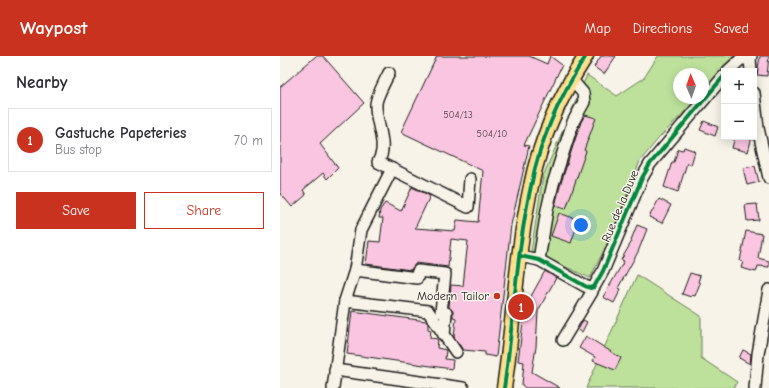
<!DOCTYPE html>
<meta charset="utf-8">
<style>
body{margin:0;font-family:"Comic Neue",sans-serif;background:#f7f7f7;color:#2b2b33}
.controls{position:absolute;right:12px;top:12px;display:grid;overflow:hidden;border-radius:0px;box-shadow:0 2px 10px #0003}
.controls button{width:36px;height:36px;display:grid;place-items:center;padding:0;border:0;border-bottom:1px solid #e1e1e2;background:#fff;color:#2b2b33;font:20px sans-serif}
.compass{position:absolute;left:393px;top:12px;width:36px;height:36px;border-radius:50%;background:#fff;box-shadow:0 2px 10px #0003;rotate:358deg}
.you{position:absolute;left:301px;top:169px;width:14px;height:14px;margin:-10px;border:3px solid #fff;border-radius:50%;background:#1a73e8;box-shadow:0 0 0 6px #1a73e833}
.badge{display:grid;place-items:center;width:26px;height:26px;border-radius:50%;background:#c8321e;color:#fff;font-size:13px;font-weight:700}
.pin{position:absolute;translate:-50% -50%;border:2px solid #fff;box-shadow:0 1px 4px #0006}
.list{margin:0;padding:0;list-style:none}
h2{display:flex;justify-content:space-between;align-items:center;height:52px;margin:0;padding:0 16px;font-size:17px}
h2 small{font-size:13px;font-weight:400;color:#7c7c81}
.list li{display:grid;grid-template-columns:26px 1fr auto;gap:12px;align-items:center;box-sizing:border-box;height:64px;margin:0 8px 8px;padding:0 8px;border:1px solid #e1e1e2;border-radius:0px}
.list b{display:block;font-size:15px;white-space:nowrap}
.list p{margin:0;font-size:13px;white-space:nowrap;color:#7c7c81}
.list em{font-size:13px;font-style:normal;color:#7c7c81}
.actions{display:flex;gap:8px;padding:12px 16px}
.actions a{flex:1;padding:9px 0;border:1px solid #c8321e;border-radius:0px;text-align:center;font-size:14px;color:#c8321e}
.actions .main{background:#c8321e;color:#fff}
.map{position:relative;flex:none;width:489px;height:332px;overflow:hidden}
header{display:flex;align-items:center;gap:24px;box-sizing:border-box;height:56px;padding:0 20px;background:#c8321e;color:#fff}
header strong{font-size:19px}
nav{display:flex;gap:22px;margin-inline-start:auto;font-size:14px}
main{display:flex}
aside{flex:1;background:#fff}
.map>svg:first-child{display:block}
.green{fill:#bde19b;stroke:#6c7e5c}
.building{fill:#fac5e0;stroke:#1c1c1c}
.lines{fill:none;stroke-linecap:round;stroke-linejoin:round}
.minor-casing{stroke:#1c1c1c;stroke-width:14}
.major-casing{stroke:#1c1c1c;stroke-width:17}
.minor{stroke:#f7f3e8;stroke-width:11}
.major{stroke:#ffdf80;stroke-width:14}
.cycleway-casing{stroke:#f7f3e8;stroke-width:6}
.cycleway{stroke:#00873e;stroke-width:4}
.poi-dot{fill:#c8321e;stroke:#f7f3e8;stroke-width:1.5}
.labels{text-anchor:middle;stroke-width:3;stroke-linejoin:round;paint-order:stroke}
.number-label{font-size:10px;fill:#54464d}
.street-label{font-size:12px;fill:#1c1c1c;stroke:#f7f3e8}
.poi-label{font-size:12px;fill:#1c1c1c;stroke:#f7f3e8;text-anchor:end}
</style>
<header>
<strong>Waypost</strong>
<nav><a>Map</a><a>Directions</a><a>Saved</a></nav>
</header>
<main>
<aside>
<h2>Nearby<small></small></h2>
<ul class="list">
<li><span class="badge">1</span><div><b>Gastuche Papeteries</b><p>Bus stop</p></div><em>70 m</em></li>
</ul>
<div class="actions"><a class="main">Save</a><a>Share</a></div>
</aside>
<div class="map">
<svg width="489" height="332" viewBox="0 0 489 332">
<rect width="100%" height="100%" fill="#f7f3e8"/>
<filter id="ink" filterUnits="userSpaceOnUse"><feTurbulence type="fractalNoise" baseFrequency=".025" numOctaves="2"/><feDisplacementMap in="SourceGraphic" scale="8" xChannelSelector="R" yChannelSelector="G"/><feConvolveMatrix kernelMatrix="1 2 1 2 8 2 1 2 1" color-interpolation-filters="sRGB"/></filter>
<g filter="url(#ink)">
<g class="green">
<path d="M378,0H454L423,36V18H399V42H418L379,82L360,105L330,182L310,222L251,195L263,120L307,19L337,40L364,22Z"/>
<path d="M357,219L421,260V302L457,326L454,332H306Z"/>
</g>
<g class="building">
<path d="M36,0H43L84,47L40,88L58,112L47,123L43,117L23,134L26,139L12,151L0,137V31Z"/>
<path d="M157,0H249L267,8L270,0L282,9L244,89L249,90L231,169L216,301L205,299V296L183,294L174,281L176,262L173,261V255L169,251L171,229L183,230L188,185L171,183L168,211L136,207L131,214L86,208L89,185L100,186L103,162H99L100,154L105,147L121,155L132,131L150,140L135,172L175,175L177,164L198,166L203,115L121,76Z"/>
<path d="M321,0H336L324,18L314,11Z"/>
<path d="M480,0H489L487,20L477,19Z"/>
<path d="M305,59L316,62L304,94L306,95L286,153L275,150L280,130L293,90L301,66Z"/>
<path d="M424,65L438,71L435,80L420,74Z"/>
<path d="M455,81H472L468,96L452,92Z"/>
<path d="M404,91L415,95L411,109L407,107L398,136L384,131L392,106H394L398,93L403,94Z"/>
<path d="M475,110L479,126L467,129L463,112Z"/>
<path d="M379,143L391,149L382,167L369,161Z"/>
<path d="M477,148L479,164L467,165L465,149Z"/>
<path d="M279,157L299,164L291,187L271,180Z"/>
<path d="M357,169L367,173L358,196L338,232L341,233L334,247L323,241L344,205L341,204L352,185L351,184Z"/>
<path d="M466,175L482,178L478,202L489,205V211L478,210L476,216L461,212L463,206L460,205Z"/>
<path d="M265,215L276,222L258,255L256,291L252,316L280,332H245L242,329L244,306L238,305L245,251Z"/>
<path d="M410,217L420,220L418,226L420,227L415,240L412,239L411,241L402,238Z"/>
<path d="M72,255L146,265L148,268V273L151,274L150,282L158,283L157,292L166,294L165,303L173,304L172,313L67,298Z"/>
<path d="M303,264L307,266L302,276L298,274Z"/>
<path d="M306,280L341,302L335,314L313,305L315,301L299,292Z"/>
<path d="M463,294L471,298L470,308L459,302Z"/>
</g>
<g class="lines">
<g class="minor-casing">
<g id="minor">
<path d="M448,15L461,3H470"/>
<path d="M471,15L470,3L471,0"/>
<path d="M109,17C106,23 96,42 96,48C95,67 109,89 98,106L188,151L190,123"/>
<path d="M474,37L478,72L489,122"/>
<path d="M240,200L259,204L305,230L310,232L314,231L323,215L362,122L370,108L444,20"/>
<path d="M259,204L267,154L273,128L293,66L304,46L303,37L291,23"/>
<path d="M75,214L137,222L138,215L165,218L161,256L166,257L164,279"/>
<path d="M65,245L148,255L176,296"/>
<path d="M283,284L312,236L310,232"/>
<path d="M55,314L183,332"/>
<path d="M53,332L65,245L75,214L81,174L112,113"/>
<path d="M475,332L478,298L489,234"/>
</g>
</g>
<g class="major-casing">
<path id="major" d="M224,332C234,265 236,197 251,130C260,84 280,40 306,0"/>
</g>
<use href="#minor" class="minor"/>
<use href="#major" class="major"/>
<g class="cycleway-casing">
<g id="cycleway">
<path d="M240,200L259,204L305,230L310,232L314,231L323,215L362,122L370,108L444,20"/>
<path d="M224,332C234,265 236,197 251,130C260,84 280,40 306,0"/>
</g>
</g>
<use href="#cycleway" class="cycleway"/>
</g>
</g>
<circle class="poi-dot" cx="217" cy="240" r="4"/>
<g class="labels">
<g class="number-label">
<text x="178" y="62">504/13</text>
<text x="212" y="81">504/10</text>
</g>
<g class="street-label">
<text transform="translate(340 150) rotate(-67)" y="4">Rue de la Duve</text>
</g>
<g class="poi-label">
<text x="209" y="244">Modern Tailor</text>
</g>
</g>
</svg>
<div class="controls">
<button>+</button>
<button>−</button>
</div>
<svg class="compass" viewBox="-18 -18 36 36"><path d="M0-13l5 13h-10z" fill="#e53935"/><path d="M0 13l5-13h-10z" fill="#7c7c81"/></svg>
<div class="you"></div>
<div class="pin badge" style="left:241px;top:251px">1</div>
</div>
</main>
